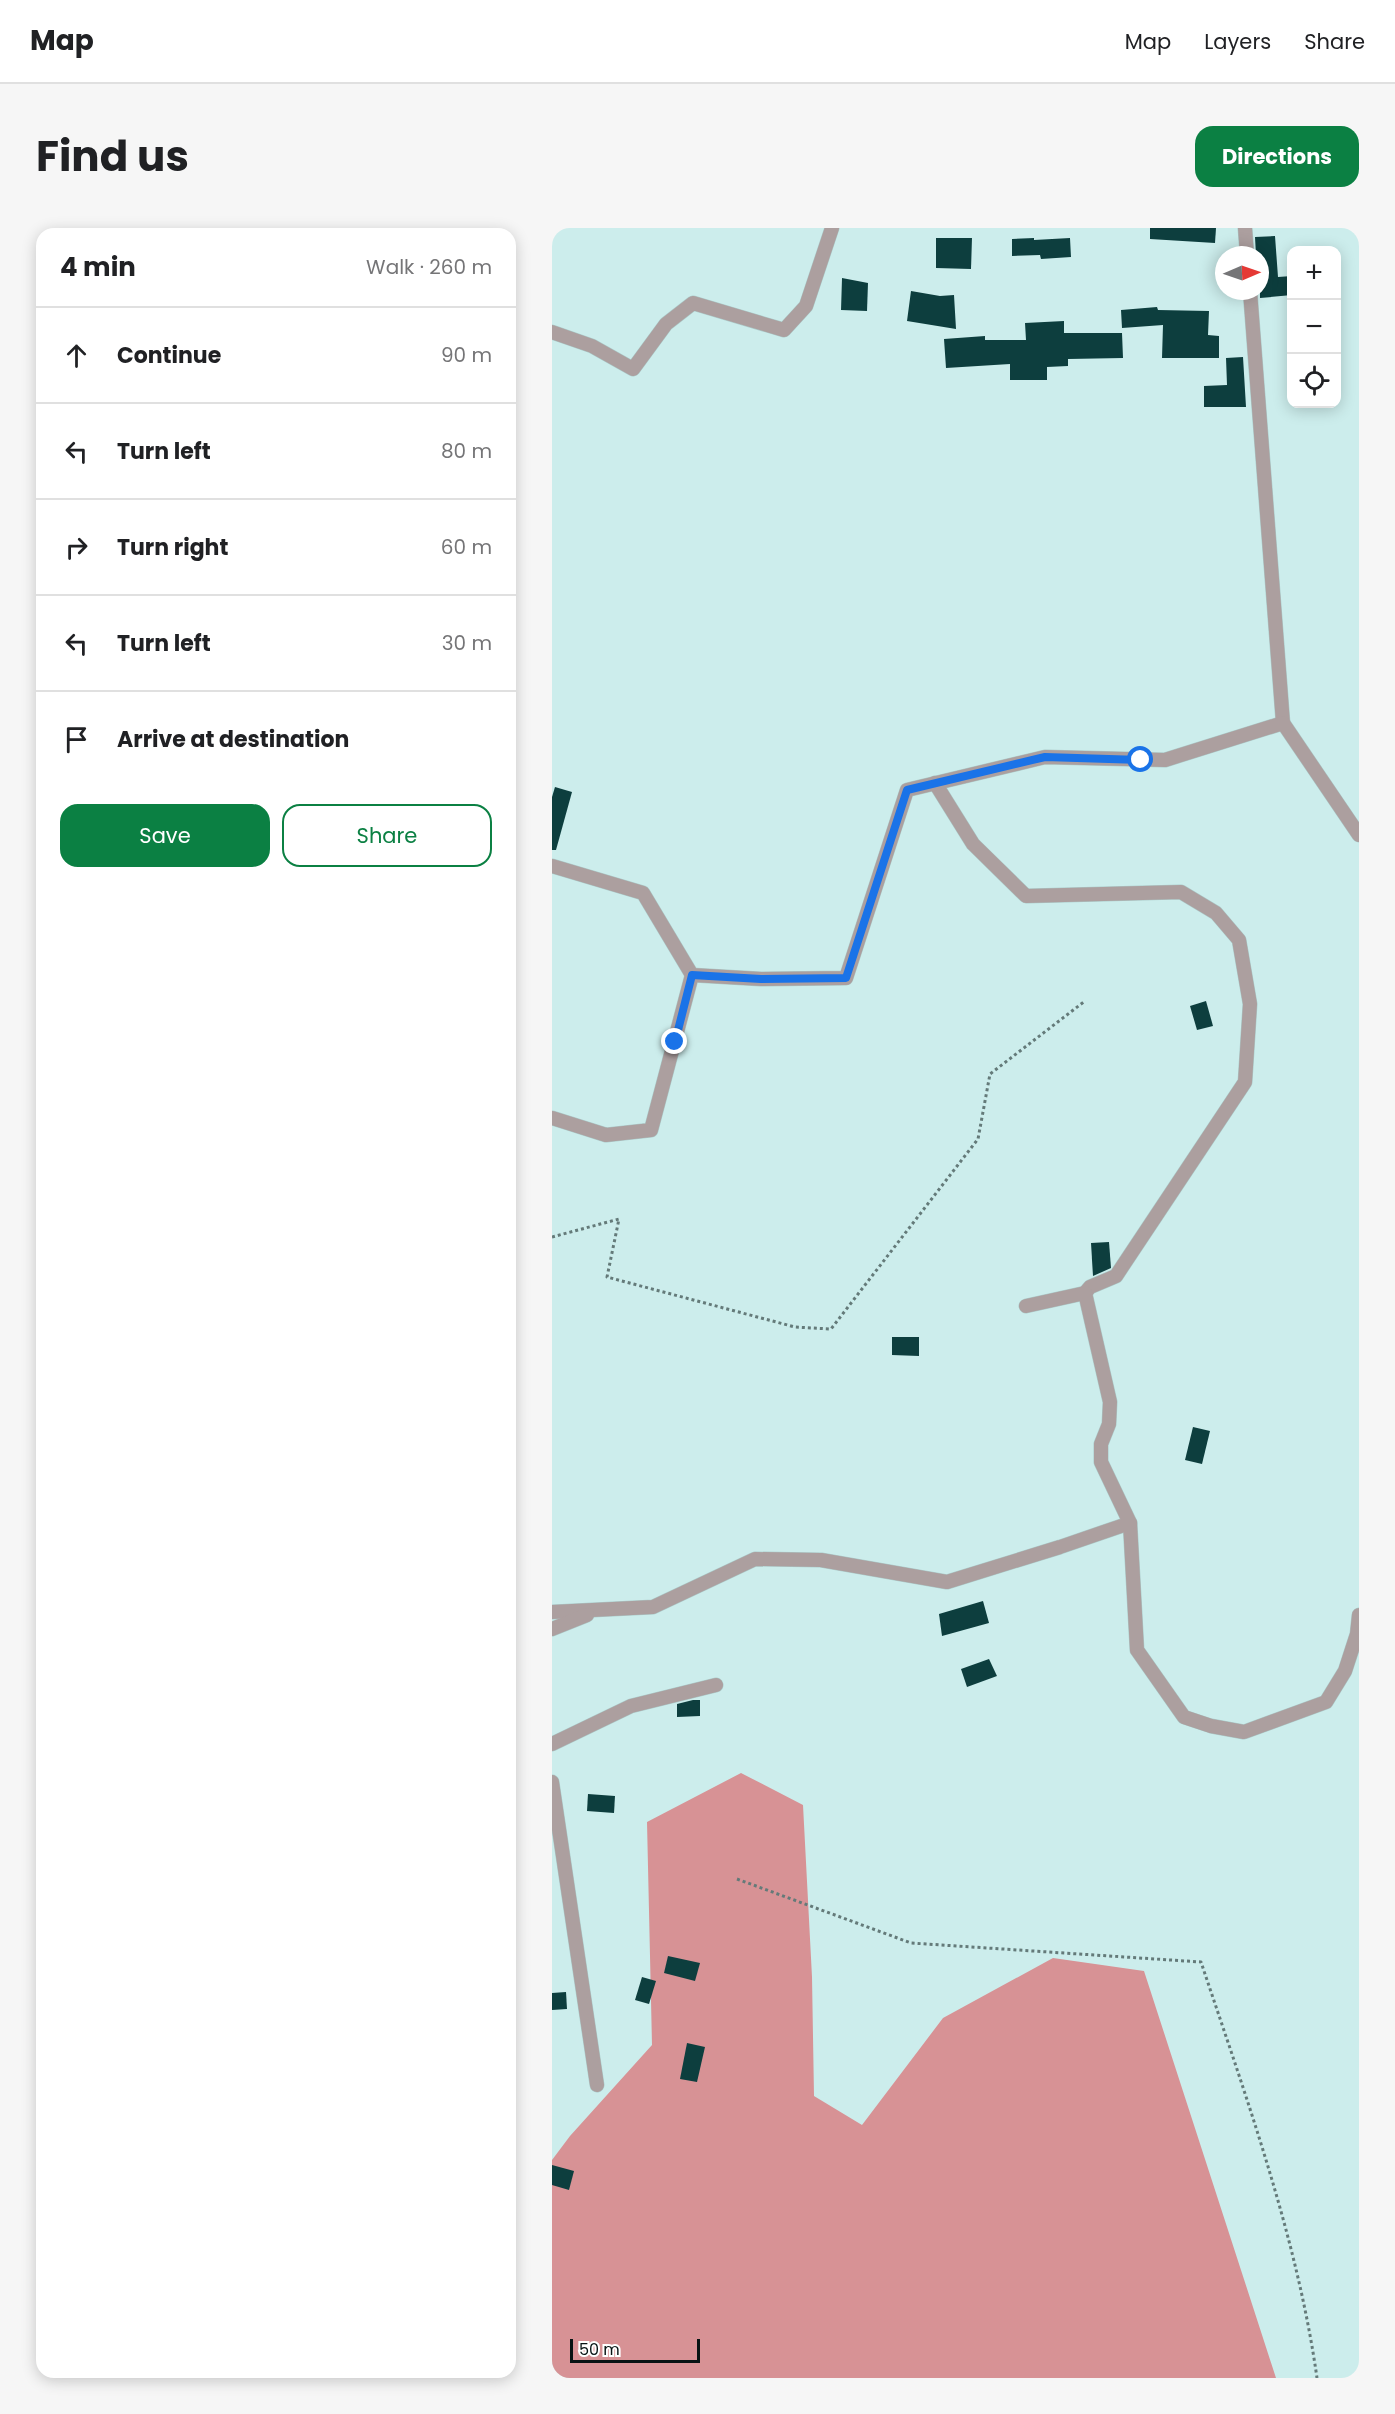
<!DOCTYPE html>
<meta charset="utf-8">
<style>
body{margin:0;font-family:Poppins,sans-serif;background:#f6f6f6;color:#202124}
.controls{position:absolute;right:18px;top:18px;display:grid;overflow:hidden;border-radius:12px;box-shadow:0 3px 15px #0003}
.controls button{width:54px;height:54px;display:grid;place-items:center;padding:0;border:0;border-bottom:2px solid #e0e0e0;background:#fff;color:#202124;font:30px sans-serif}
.compass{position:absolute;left:663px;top:18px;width:54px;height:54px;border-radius:50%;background:#fff;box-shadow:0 3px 15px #0003;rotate:88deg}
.scale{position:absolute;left:18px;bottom:15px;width:130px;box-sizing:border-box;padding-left:6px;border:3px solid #071313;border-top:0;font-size:16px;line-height:21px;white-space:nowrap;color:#071313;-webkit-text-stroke:4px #fff;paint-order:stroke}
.stop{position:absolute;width:18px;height:18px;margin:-14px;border:4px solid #1a73e8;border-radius:50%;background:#fff}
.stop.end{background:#1a73e8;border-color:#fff;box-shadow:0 2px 6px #0008}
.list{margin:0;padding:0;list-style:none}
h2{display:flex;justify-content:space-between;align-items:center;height:78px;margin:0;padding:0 24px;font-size:26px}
h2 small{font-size:20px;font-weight:400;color:#757577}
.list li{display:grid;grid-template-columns:39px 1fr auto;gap:18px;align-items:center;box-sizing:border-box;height:96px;padding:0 24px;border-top:2px solid #e0e0e0}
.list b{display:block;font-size:22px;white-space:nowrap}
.list em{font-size:20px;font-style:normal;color:#757577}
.actions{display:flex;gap:12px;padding:18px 24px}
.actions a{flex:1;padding:14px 0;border:2px solid #0b8043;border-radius:18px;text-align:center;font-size:21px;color:#0b8043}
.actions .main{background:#0b8043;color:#fff}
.icon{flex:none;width:33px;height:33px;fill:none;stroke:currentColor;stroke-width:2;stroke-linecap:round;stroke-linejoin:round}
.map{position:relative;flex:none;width:807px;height:2150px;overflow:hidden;border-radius:18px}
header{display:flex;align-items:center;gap:36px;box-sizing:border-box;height:84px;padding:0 30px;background:#fff;border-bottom:2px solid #e0e0e0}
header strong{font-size:28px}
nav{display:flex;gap:33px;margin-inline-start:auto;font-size:21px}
.intro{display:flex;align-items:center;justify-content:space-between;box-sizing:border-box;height:144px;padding:0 36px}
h1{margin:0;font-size:42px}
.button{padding:15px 27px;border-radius:18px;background:#0b8043;color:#fff;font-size:21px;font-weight:700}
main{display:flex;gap:36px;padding:0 36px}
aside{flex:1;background:#fff;border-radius:18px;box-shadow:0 3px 15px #0003}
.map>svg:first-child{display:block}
.forest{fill:#d79295}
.building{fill:#0d3e3e}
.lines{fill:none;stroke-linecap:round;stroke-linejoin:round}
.minor-casing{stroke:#accac9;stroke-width:15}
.path{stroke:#647a79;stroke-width:3;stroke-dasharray:3 3;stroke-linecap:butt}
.minor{stroke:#ac9f9f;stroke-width:14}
.route{stroke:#1a73e8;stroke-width:8}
</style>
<header>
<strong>Map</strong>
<nav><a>Map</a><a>Layers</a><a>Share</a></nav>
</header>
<div class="intro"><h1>Find us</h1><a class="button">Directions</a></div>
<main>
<aside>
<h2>4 min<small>Walk · 260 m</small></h2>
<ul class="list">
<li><svg class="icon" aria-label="ahead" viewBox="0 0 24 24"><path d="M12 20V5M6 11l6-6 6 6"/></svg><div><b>Continue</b></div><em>90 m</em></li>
<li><svg class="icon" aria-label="left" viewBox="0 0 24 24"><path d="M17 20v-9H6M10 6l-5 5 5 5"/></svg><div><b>Turn left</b></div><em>80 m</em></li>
<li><svg class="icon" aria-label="right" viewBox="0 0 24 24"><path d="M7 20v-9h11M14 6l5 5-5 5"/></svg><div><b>Turn right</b></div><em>60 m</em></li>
<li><svg class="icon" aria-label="left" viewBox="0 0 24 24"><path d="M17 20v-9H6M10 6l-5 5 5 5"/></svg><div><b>Turn left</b></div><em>30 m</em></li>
<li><svg class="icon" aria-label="arrive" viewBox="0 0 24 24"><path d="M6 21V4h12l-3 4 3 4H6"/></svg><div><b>Arrive at destination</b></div></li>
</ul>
<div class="actions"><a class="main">Save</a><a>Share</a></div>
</aside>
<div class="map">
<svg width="807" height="2150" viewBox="0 0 807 2150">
<rect width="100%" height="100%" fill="#ccedec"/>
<path class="forest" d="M189,1545L251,1577L260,1749L262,1868L310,1897L391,1790L501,1730L592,1743L724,2150H0V1932L18,1908L100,1817L95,1594Z"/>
<g class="building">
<path d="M598,0H664L663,15L598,11Z"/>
<path d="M723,8L726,49L740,48V67L708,70V27H704L703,9Z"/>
<path d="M384,10H420L419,41L384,40Z"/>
<path d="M482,10V12L518,10L519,29L489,31L488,27L460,28V11Z"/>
<path d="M290,50L316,55L315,83L289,82Z"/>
<path d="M359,63L388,68L402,67L404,101L355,93Z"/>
<path d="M605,79L606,82L657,83L656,107L667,108V130H610L611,97L570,100L569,82Z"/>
<path d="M512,93V105H570L571,130L516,131V138L495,139V152H458V136L394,140L392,111L433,108V112H474L473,95Z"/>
<path d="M691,129L694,179H652V158L675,157L674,130Z"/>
<path d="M3,559L20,564L4,622H0V569Z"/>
<path d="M654,773L661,798L645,802L638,778Z"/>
<path d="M557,1014L559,1040L541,1048L539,1015Z"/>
<path d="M340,1109H367V1128L340,1127Z"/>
<path d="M641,1199L658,1203L650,1236L633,1232Z"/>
<path d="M431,1373L437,1395L390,1408L387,1386Z"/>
<path d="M437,1431L445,1448L415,1459L409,1441Z"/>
<path d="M141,1472H148V1488L125,1489V1476Z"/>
<path d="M36,1566L63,1568L62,1585L35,1583Z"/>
<path d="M116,1728L148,1735L143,1753L112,1745Z"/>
<path d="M90,1749L104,1753L97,1776L83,1772Z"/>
<path d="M14,1764L15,1781L0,1782V1765Z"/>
<path d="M135,1815L153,1819L145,1854L128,1851Z"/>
<path d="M0,1937L22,1943L17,1962L0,1957Z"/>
</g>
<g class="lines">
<g class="minor-casing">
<g id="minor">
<path d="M693,0L695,27"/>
<path d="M698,63L731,495"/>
<path d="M0,104L40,118L81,141L114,96L141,75L232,102L254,78L280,0"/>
<path d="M383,555L421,616L474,668L629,664L664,685L687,712L698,776L693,854L564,1048L538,1059L533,1065"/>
<path d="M0,638L91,665L140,747L209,751L294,750L355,562L493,529L613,532L731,495L807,607"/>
<path d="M0,890L54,907L99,902L140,747"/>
<path d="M578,1295L585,1422L632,1489L659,1498L692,1504L774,1474L793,1443L805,1406L807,1387"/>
<path d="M0,1384L101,1379L203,1331L269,1332L395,1354L508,1319L578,1295L549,1234V1216L557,1196L558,1174L533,1065L474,1078"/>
<path d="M0,1401L35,1387"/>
<path d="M0,1516L79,1478L164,1457"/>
<path d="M0,1554L45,1857"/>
</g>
</g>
<g class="path">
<path d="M0,1009L67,991L55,1049L243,1099L279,1101L426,911L438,846L533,773"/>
<path d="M185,1651L359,1715L649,1734C694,1869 745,2009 765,2150"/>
</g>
<use href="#minor" class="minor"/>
</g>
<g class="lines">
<path class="route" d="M123,814L140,747L209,751L294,750L355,562L493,529L589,532"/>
</g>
</svg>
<div class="controls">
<button>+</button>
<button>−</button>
<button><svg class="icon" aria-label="locate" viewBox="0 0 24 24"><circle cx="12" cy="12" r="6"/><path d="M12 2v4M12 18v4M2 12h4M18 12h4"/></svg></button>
</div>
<svg class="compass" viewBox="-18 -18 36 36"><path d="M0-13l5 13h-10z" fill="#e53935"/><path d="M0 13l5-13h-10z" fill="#757577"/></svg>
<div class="scale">50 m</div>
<div class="stop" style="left:589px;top:532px"></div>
<div class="stop end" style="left:123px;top:814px"></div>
</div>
</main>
